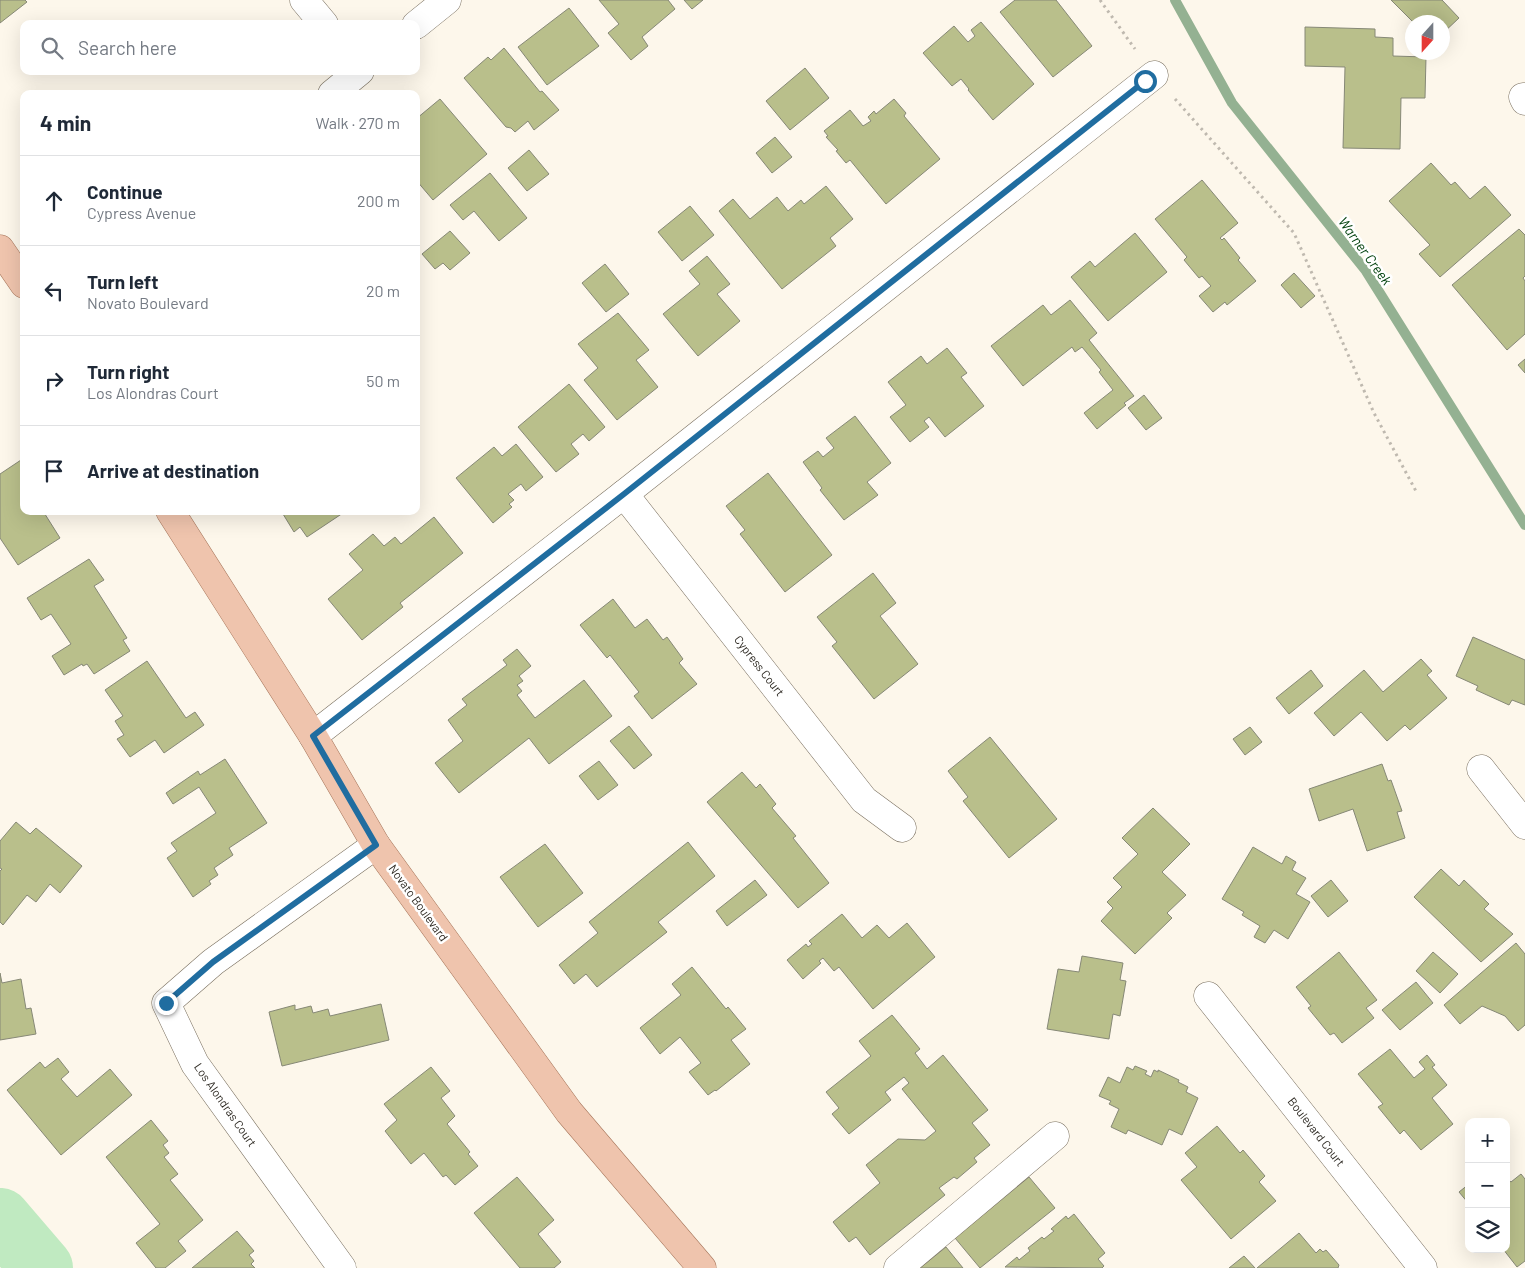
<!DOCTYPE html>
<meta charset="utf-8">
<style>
body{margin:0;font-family:Barlow,sans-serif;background:#f6f6f7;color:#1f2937}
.controls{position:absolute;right:15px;bottom:15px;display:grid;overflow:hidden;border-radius:10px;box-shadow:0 5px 20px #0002}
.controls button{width:45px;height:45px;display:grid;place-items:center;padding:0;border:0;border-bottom:1px solid #e0e1e3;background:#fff;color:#1f2937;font:25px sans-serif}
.compass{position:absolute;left:1405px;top:15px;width:45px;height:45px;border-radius:50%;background:#fff;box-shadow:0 5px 20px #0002;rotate:201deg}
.stop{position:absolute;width:15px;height:15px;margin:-11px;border:4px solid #206da0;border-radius:50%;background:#fff}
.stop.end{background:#206da0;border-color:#fff;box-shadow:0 1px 5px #0008}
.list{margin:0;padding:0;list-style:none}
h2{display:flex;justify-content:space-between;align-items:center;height:65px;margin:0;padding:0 20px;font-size:21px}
h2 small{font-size:16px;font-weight:400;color:#747a83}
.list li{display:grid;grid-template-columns:32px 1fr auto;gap:15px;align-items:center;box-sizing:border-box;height:90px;padding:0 20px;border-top:1px solid #e0e1e3}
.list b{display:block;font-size:19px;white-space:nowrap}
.list p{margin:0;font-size:16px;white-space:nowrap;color:#747a83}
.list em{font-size:16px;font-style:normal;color:#747a83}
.icon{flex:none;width:28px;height:28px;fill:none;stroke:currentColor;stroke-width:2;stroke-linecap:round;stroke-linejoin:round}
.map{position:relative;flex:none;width:1525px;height:1268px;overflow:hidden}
.search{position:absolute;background:#fff;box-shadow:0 5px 20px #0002;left:20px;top:20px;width:400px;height:55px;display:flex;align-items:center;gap:12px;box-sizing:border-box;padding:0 18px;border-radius:10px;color:#747a83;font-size:19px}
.panel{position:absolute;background:#fff;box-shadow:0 5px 20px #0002;left:20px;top:90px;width:400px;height:425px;border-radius:10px}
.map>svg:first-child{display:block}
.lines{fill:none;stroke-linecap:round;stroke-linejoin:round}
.stream{stroke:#94b192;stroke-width:10}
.river{stroke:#c0eac1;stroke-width:62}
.building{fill:#b9bf8b;stroke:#868876}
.minor-casing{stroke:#796f5f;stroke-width:29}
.major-casing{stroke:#a57459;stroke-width:29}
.path{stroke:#bfb9af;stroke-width:3;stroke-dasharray:2.5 4;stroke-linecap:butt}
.minor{stroke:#fff;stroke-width:28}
.major{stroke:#efc4ad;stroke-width:28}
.route{stroke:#206da0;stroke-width:6}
.labels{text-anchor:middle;stroke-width:5;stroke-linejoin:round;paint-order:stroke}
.street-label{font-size:12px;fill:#2f2b24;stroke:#fff}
.water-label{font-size:14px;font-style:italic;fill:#00400c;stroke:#fff}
</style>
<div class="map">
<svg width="1525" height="1268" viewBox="0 0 1525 1268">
<rect width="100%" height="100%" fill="#fdf7eb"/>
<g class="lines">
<path class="stream" d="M1175,0L1232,103L1366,271L1525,525"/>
<path class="river" d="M0,1219L42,1268"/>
</g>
<g class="building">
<path d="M0,0H25L27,2L0,23Z"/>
<path d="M599,0H668L675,9L642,37L648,46L631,60L608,33L619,24Z"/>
<path d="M684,0H703L692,9Z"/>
<path d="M1015,0H1056L1092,46L1053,77L1000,12Z"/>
<path d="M1391,0H1442L1459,18L1442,34V22H1413Z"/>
<path d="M569,8L599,46L547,85L518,47Z"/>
<path d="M981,22L1034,84L993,120L968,90L969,89L961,79L952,86L923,53L954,26L968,42L975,36L971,30Z"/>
<path d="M1305,27L1375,29V37L1393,38V56L1426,57L1425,98H1401L1400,149L1343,148L1345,67L1305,66Z"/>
<path d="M504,48L540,92L542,91L559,110L534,130L528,121L515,132L511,128L506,127L464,78L488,57L491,60Z"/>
<path d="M805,68L829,98L790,130L766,101Z"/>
<path d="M440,99L487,154L433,200L416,180V119Z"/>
<path d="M894,99L906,113L904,116L940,159L886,204L850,160L846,163L836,151L838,150L826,137L828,136L824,131L850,110L863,126L871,121L868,117L874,111L876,114Z"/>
<path d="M775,137L792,157L772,173L756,153Z"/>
<path d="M529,150L549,174L527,191L508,168Z"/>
<path d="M1431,163L1451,185L1455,182L1470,199L1485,186L1511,215L1440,277L1419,254L1430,245L1389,201Z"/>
<path d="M490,173L527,218L499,241L474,211L463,220L450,205Z"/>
<path d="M1202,180L1238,223L1220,238L1222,240L1224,238L1240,258L1238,260L1256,281L1227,305L1225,302L1213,312L1199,296L1211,286L1202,276L1199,278L1184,260L1187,257L1155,219Z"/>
<path d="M826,186L853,219L830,238L836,246L782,289L719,211L733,199L750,219L777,197L788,211L801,200L804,204Z"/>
<path d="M690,206L714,235L682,261L658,232Z"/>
<path d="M1519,229L1525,235V276L1523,278L1525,281V334L1507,350L1452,285Z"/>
<path d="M450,231L470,253L450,270L443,263L435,269L422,254Z"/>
<path d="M1135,233L1167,272L1108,321L1071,277L1090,261L1095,267Z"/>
<path d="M707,256L730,284L717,294L740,321L698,356L663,314L700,284L689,271Z"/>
<path d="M605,264L629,294L606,312L582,283Z"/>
<path d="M1294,273L1315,296L1301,308L1281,285Z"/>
<path d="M1070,300L1097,333L1089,340L1134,396L1124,403L1126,405L1097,429L1084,413L1113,390L1099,372L1101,370L1082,347L1075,352L1072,347L1023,386L991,346L1043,305L1051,315Z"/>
<path d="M618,313L649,350L636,360L658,387L617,420L584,380L598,368L578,344Z"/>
<path d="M947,348L967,373L961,377L984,406L945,437L929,417L924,421L929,427L910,442L890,417L906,405L888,382L921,356L927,364Z"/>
<path d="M1525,359V373L1518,365Z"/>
<path d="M569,384L605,427L589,441L583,434L571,444L579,454L556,472L518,427Z"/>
<path d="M1144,395L1162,418L1146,430L1128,408Z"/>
<path d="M855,416L891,463L867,482L878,495L844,520L820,490L822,488L803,462L818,451L823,457L834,448L826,438Z"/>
<path d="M516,444L543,477L526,491L521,484L508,494L514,500L509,504L512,507L493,523L456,478L494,447L502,456Z"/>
<path d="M24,458V511H43L60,538L18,565L0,538V474Z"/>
<path d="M768,473L832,555L785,592L740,534L745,530L726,506Z"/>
<path d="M288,511H346L307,537L300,527L294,532L283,514Z"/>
<path d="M434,517L463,553L400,603L403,607L362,640L328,599L363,570L349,554L373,534L384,546L395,537L401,544Z"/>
<path d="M89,559L104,580L94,586L127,638L123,640L130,651L94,674L87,664L83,666L82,664L64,675L52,656L71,644L51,614L41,620L27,598Z"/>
<path d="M873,573L896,603L880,616L918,664L874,699L832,646L837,642L817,617Z"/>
<path d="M613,599L635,628L647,619L663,640L667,637L683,659L679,663L697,684L652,719L634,696L639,692L610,655L607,658L580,625Z"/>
<path d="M1473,637L1525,660V705L1512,700L1509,705L1476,690L1478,686L1456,676Z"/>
<path d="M517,649L531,666L519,676L523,681L517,685L522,691L517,695L535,718L584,680L612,716L549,764L529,738L459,793L435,763L463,741L448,720L467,705L462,699L507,665L503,660Z"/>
<path d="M1421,659L1432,671L1427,675L1447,698L1410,730L1405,725L1387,741L1361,712L1334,736L1314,713L1364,670L1383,692Z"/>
<path d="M147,661L186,718L195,712L204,725L164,753L155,740L130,757L117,739L124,735L115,721L123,716L105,690Z"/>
<path d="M1311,670L1323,686L1289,714L1276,698Z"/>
<path d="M629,726L652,755L634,769L610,741Z"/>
<path d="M1250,727L1262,742L1245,755L1233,739Z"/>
<path d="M990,737L1057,819L1009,858L963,801L968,797L948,771Z"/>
<path d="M225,759L267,823L229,848L233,855L214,868L218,875L209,881L211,884L193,897L167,858L177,851L171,843L216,813L199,787L173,804L166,793L198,771L200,775Z"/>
<path d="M599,761L618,785L598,800L579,776Z"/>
<path d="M1382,764L1388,781L1391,780L1402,811L1397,812L1405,838L1367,851L1353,809L1319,821L1309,789Z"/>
<path d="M742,772L756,788L760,784L776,804L772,808L796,836L793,838L829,883L798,908L707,802Z"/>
<path d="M1153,808L1190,844L1162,872L1186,895L1167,913L1172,918L1135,954L1101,921L1113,908L1107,902L1122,887L1113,878L1138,854L1122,838Z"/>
<path d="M16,822L30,834L36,828L82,866L60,893L50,884L36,902L27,895L3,925L0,922V871L2,869L0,868V841Z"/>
<path d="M688,842L715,876L658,922L667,932L597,987L586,974L574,984L559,965L598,933L589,922Z"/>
<path d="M545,844L583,893L538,927L500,877Z"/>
<path d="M1253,847L1282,864L1286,856L1296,862L1292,870L1306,878L1296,894L1310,902L1288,939L1274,930L1265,943L1254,937L1260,926L1242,915L1244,912L1222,899Z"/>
<path d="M1441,869L1459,886L1464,880L1489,904L1484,909L1513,934L1481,962L1414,897Z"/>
<path d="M755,880L767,895L727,926L716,911Z"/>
<path d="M1331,880L1348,901L1328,917L1311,896Z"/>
<path d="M842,914L862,938L877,925L889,938L907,923L935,957L873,1009L839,967L834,971L823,958L819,961L821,963L803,979L787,960L806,944L808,947L812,944L809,941Z"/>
<path d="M1516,943L1525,954V1025L1518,1031L1505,1016L1482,1006L1460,1024L1444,1005Z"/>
<path d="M1339,952L1377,1000L1366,1008L1374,1018L1342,1043L1334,1033L1330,1035L1308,1008L1311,1006L1296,987Z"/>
<path d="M1433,952L1458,974L1440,993L1416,971Z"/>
<path d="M1082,956L1123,963L1120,980L1126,981L1120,1016L1113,1014L1109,1039L1047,1029L1058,969L1079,972Z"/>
<path d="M692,967L726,1009L728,1007L746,1029L731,1040L750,1064L716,1091L715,1090L708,1095L689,1072L701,1063L680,1037L660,1054L640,1028L681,995L672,984Z"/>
<path d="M0,973L2,983L21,979L26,1009L31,1008L36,1034L0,1040Z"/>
<path d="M1416,982L1433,1003L1400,1030L1382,1010Z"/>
<path d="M381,1004L389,1040L282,1066L269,1012L295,1005V1010L311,1006L313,1013L328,1009L330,1016Z"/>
<path d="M892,1015L920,1049L915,1053L927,1069L943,1055L988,1110L972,1123L990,1145L974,1158L977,1162L957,1179L954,1177L939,1188L945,1195L870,1255L856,1237L849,1242L833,1222L880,1183L866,1165L898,1139L925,1140L936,1131L902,1089L909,1083L904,1077L885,1092L891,1100L849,1134L832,1114L839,1108L826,1092L871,1056L859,1041Z"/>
<path d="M1390,1049L1414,1078L1425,1069L1419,1062L1427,1055L1435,1065L1432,1067L1447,1085L1432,1098L1453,1124L1421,1150L1404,1130L1400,1134L1378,1107L1383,1104L1358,1074Z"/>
<path d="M58,1058L69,1072L61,1079L77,1097L110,1069L132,1095L61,1155L7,1090L40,1062L45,1068Z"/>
<path d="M1135,1066L1147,1071L1145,1074L1151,1077L1154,1070L1158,1072V1070L1179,1080L1178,1082L1188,1087L1186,1092L1198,1098L1182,1135L1169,1129L1162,1145L1128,1130L1126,1134L1111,1127L1119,1109L1109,1104L1111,1101L1099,1096L1108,1077L1120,1083L1127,1067L1133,1070Z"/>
<path d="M431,1067L450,1091L441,1098L455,1116L447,1124L470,1152L468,1154L478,1166L455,1185L446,1175L443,1177L424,1153L411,1164L385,1131L397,1120L384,1104Z"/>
<path d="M151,1120L168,1141L163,1145L169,1153L164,1157L178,1174L170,1180L203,1220L178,1241L186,1251L165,1268H156L136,1243L160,1224L106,1157Z"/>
<path d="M1217,1126L1240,1153L1243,1150L1265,1176L1259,1182L1276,1201L1231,1239L1181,1180L1197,1167L1185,1153Z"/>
<path d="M1521,1174L1525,1179V1261L1517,1267L1503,1249H1506V1178L1511,1182Z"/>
<path d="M517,1177L554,1220L538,1234L561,1262L554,1268H520L474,1213Z"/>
<path d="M1029,1177L1055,1208L980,1268L955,1238Z"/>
<path d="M1469,1184V1204L1459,1192Z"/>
<path d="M1074,1214L1105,1253L1098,1259L1104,1266L1102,1268L1005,1267L1017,1257L1019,1260L1030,1251L1028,1248L1042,1237L1044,1239L1054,1231L1051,1229L1066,1216L1068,1219Z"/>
<path d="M237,1231L254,1251L249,1255L254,1261L251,1264L255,1268H192Z"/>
<path d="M1299,1233L1316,1253L1320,1249L1323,1252L1326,1250L1339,1265L1338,1268H1257Z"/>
<path d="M946,1247L963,1268H920Z"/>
<path d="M1244,1256L1255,1268H1229Z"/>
</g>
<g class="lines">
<g class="minor-casing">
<g id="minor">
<path d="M304,0L324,24"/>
<path d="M416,25L447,0"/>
<path d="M332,94L360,71"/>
<path d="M1523,97L1525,101"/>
<path d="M624,494L864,800L902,828"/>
<path d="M313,736L624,494L1154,75"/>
<path d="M1481,769L1525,825"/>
<path d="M1208,996L1423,1268"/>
<path d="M342,1268L195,1064L166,1003L213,962L376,845"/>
<path d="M898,1268L1055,1136"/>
</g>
</g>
<g class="major-casing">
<g id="major">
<path d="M0,249L24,284"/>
<path d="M170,511L313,736L376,845L569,1112L702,1268"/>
</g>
</g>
<g class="path">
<path d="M1100,0L1135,49"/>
<path d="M1175,99L1294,233L1374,413L1417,493"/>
</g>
<use href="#minor" class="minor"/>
<use href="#major" class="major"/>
</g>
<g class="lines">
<path class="route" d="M166,1003L213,962L376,845L313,736L624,494L1145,81"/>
</g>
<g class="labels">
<g class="street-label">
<text transform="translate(759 666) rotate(52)" y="4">Cypress Court</text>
<text transform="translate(418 903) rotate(54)" y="4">Novato Boulevard</text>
<text transform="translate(225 1105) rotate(55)" y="4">Los Alondras Court</text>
<text transform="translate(1316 1132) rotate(52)" y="4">Boulevard Court</text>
</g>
<g class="water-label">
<text transform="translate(1365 251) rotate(54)" y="5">Warner Creek</text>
</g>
</g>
</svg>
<div class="controls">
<button>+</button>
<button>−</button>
<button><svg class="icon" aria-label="layers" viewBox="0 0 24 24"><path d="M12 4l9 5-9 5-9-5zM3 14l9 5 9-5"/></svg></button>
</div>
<svg class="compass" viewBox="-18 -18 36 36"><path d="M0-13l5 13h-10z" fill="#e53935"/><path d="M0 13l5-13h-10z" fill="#747a83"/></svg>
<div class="stop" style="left:1145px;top:81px"></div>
<div class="stop end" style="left:166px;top:1003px"></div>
<div class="search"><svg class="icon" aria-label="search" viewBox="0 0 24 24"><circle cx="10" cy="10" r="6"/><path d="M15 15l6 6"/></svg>Search here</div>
<section class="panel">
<h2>4 min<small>Walk · 270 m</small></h2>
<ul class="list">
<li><svg class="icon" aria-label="ahead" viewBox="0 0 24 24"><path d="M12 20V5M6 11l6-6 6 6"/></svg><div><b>Continue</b><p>Cypress Avenue</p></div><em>200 m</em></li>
<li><svg class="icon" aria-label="left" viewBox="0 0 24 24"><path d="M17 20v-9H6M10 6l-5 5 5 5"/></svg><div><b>Turn left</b><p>Novato Boulevard</p></div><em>20 m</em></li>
<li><svg class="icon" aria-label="right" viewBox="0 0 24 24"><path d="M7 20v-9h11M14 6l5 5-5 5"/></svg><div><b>Turn right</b><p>Los Alondras Court</p></div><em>50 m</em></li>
<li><svg class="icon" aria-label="arrive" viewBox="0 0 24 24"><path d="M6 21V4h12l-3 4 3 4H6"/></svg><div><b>Arrive at destination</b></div></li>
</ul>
</section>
</div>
